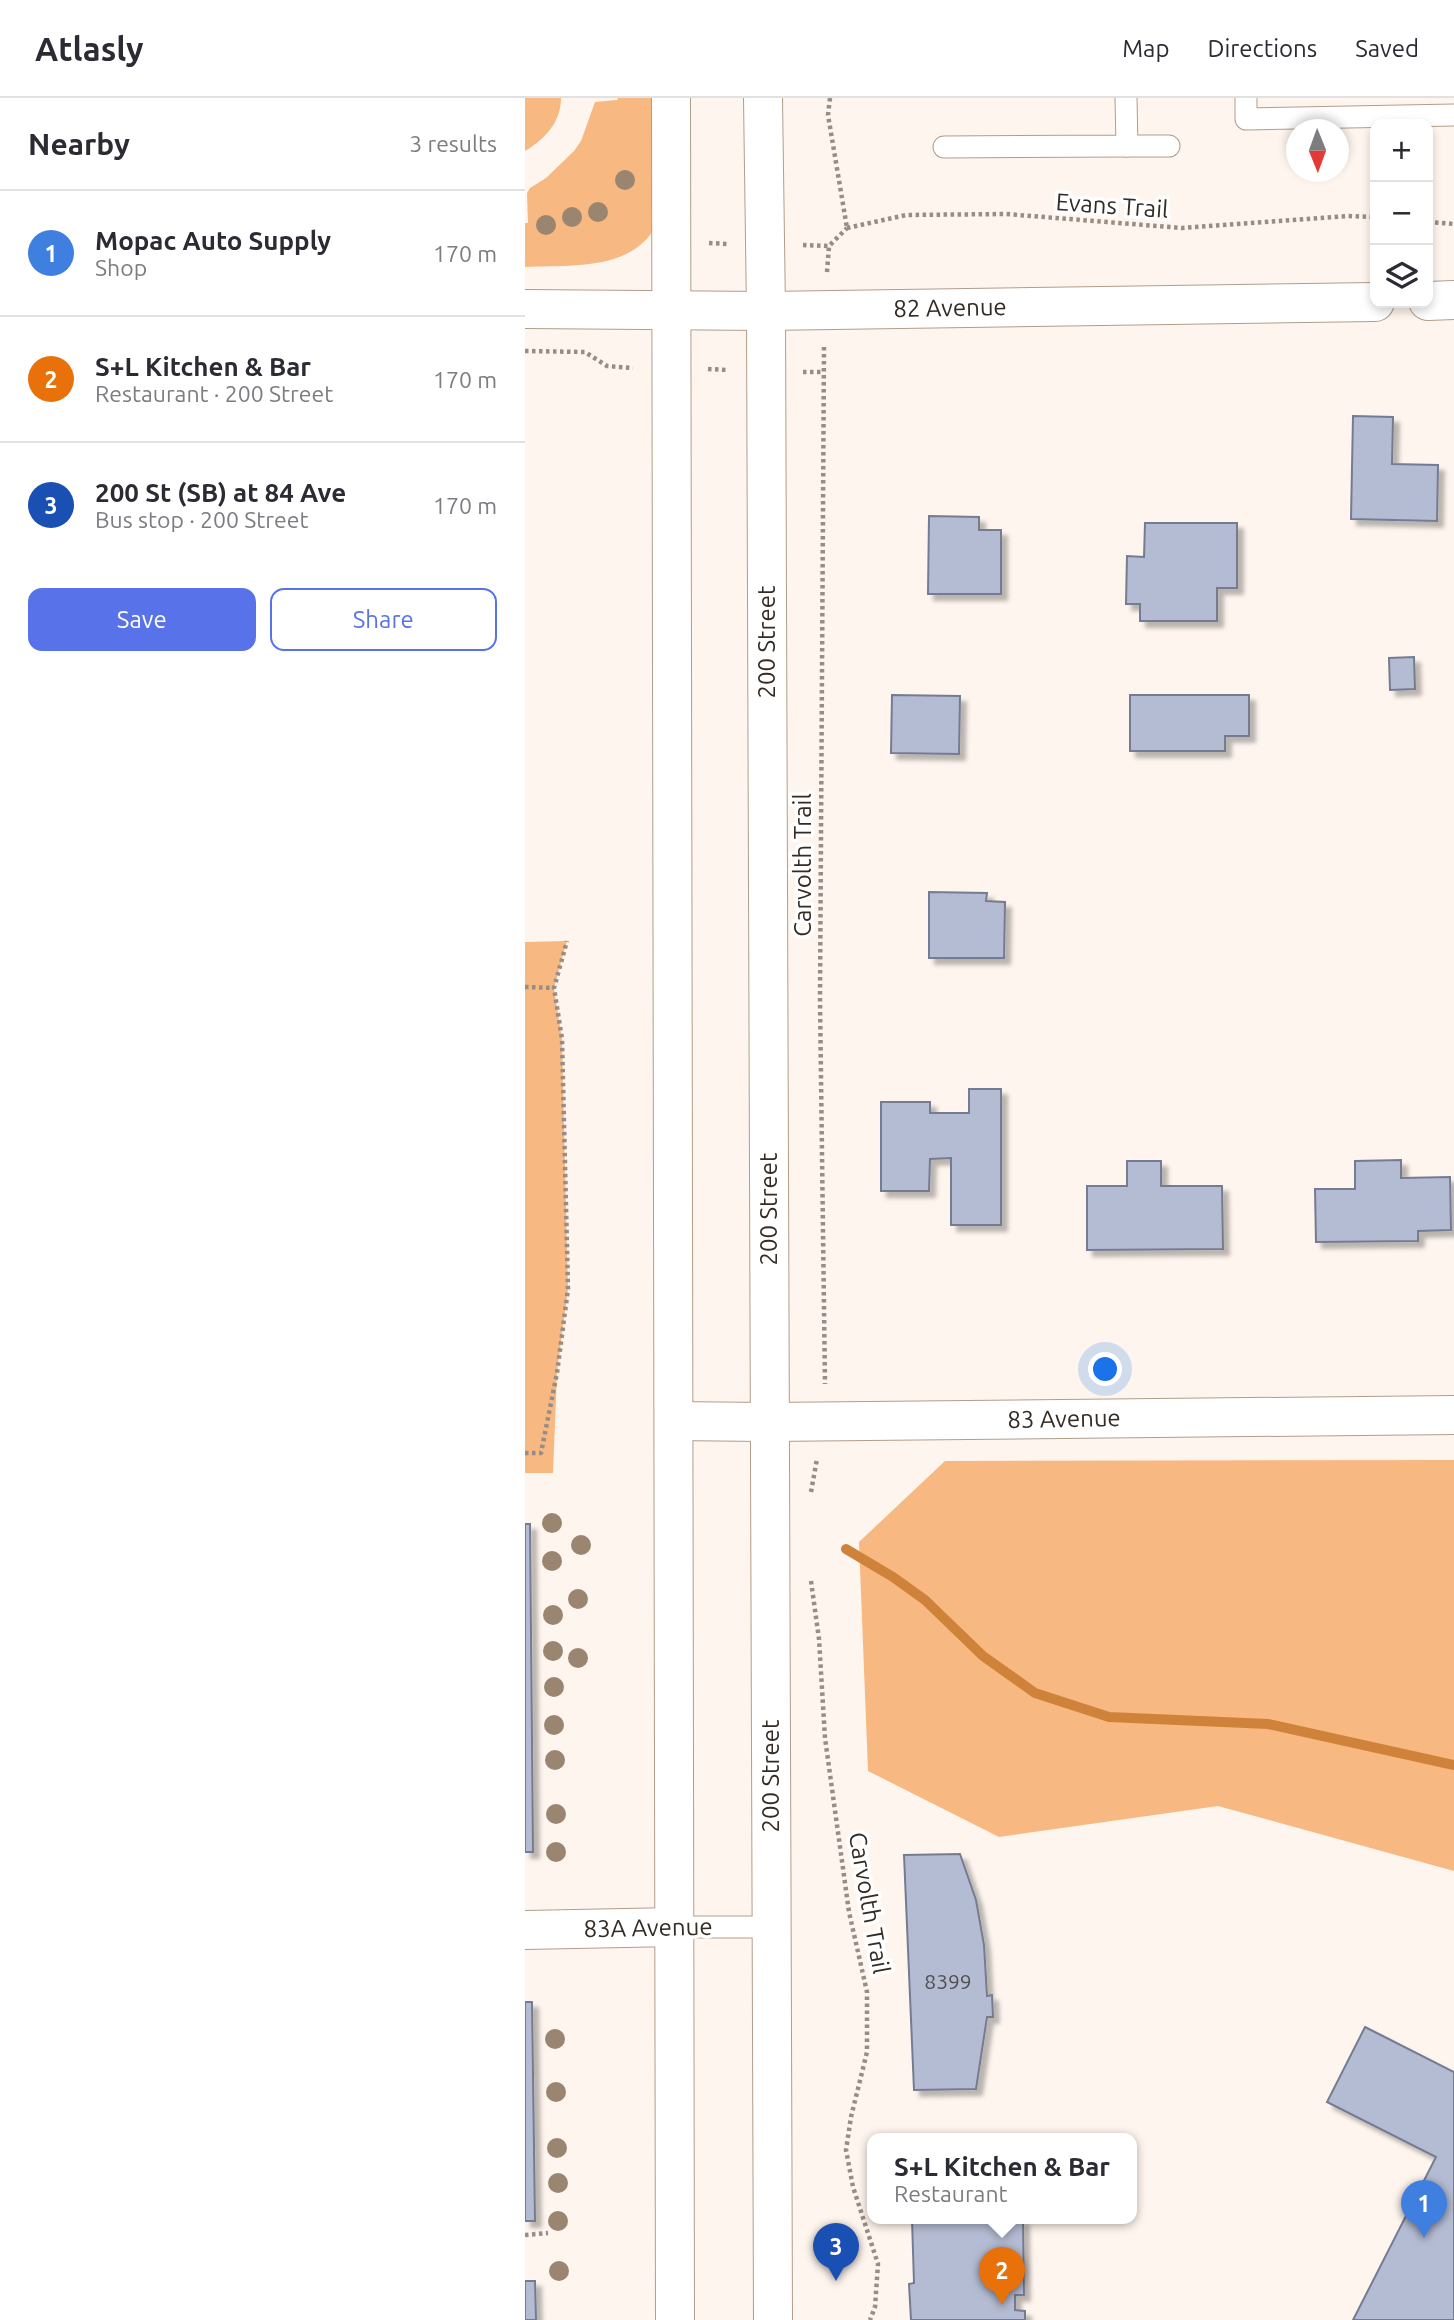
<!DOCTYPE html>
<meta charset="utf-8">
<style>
body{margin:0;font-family:Ubuntu,sans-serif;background:#f2f2f3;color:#2b2b33}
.controls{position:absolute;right:21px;top:21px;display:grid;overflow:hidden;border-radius:14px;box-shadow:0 4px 10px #0003}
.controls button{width:63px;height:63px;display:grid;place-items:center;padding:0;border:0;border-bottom:2px solid #e1e1e2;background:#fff;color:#2b2b33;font:35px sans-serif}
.compass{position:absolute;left:761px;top:21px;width:63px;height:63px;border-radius:50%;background:#fff;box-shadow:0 4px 10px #0003;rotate:179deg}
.you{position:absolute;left:581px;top:1272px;width:24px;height:24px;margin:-18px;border:5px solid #fff;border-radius:50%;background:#1a73e8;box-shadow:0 0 0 10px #1a73e833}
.badge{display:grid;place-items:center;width:46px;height:46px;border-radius:50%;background:#5873e9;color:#fff;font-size:23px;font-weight:700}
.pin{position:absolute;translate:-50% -58px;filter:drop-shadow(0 2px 4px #0008)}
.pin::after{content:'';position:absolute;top:37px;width:24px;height:21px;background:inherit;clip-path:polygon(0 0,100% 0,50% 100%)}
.popup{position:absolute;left:342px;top:2035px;width:270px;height:91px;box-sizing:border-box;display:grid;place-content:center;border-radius:14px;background:#fff;filter:drop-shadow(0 2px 5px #0005);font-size:23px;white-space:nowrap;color:#7c7c81}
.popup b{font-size:26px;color:#2b2b33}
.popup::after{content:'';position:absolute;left:50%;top:100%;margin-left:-14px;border:14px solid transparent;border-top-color:#fff}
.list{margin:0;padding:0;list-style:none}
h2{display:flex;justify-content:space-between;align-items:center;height:91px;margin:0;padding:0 28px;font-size:30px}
h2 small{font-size:23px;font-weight:400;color:#7c7c81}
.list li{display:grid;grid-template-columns:46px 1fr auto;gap:21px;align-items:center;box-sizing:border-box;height:126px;padding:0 28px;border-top:2px solid #e1e1e2}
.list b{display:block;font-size:26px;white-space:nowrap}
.list p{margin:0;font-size:23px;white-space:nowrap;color:#7c7c81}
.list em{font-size:23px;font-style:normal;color:#7c7c81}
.actions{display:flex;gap:14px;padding:21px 28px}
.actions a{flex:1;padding:16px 0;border:2px solid #5873e9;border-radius:14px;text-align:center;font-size:24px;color:#5873e9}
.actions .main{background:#5873e9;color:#fff}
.icon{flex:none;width:38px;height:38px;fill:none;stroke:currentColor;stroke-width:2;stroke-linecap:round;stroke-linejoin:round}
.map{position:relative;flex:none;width:929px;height:2222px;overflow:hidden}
header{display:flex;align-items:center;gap:42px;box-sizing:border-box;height:98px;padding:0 35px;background:#fff;border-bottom:2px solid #e1e1e2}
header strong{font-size:33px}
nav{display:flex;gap:38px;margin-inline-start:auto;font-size:24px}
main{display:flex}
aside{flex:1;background:#fff}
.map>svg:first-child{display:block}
.green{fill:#f8b881}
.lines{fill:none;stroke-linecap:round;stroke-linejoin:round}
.stream{stroke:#cf833a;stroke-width:10}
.building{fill:#b4bcd3;stroke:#757c92;stroke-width:2;filter:url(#shadow)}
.lane-casing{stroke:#b19d8c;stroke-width:23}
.street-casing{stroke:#b19d8c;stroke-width:40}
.secondary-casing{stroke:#b19d8c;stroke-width:40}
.primary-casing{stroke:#b19d8c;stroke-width:40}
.path{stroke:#968d86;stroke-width:4.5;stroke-dasharray:3.5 3.5;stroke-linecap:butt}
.lane{stroke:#fff;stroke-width:21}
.street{stroke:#fff;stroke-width:38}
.secondary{stroke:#fff;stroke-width:38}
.primary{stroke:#fff;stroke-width:38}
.tree{fill:#9a8571}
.labels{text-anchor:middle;stroke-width:7;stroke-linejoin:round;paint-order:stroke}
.number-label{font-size:21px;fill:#534f50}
.street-label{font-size:24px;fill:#332b24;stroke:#fff}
</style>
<header>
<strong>Atlasly</strong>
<nav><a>Map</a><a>Directions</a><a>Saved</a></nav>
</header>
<main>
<aside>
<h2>Nearby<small>3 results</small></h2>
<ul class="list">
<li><span class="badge" style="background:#3f7fe0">1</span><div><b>Mopac Auto Supply</b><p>Shop</p></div><em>170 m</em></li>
<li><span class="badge" style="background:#e8710a">2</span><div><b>S+L Kitchen &amp; Bar</b><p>Restaurant · 200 Street</p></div><em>170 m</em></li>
<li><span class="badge" style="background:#1a4fb4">3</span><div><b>200 St (SB) at 84 Ave</b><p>Bus stop · 200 Street</p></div><em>170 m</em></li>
</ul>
<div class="actions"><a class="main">Save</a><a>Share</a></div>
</aside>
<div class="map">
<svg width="929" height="2222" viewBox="0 0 929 2222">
<defs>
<filter id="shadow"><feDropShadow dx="6" dy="6" stdDeviation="2" flood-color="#0004"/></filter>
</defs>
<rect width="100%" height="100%" fill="#fef5ee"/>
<g class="green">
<path d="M0,0H36C36,24 20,41 0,53Z"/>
<path d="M93,0H131L128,133C101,173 43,167 0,169V125H3L2,95L5,90L21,80L49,53L56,43L70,4L92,2Z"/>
<path d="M42,843L29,890L37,941L43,1191L32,1275L28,1375H0V844Z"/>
<path d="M929,1362V1773L693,1708L474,1739L343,1673L334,1444L420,1363Z"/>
</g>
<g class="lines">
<path class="stream" d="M321,1451L368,1479L400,1502L458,1558L510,1595L584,1619L743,1626L929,1667"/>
</g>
<g class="building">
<path d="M828,318L868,319L867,366L913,367L912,423L826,421Z"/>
<path d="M404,418L454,419V432H476V496H403Z"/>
<path d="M620,425H712V490H692V523H615V506H601L602,458L619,459Z"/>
<path d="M889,559L890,591L865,592L864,560Z"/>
<path d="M367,597L435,598L434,656L366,655Z"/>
<path d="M605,597H724V638H700V653H605Z"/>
<path d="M404,794L462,795L461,803L480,804L479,860H404Z"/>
<path d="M444,991H476V1127H426V1060L405,1061L404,1093H356V1004H405V1015H444Z"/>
<path d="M876,1062V1080L925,1079L926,1132L893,1133V1143L791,1144L790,1091H830V1063Z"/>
<path d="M602,1063H636V1088H697L698,1151L562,1152V1088H602Z"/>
<path d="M0,1426H5L8,1754H0Z"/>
<path d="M435,1756L451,1802L459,1847L462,1898L467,1897L468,1919H462L451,1991L389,1992L379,1757Z"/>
<path d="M0,1904H7L10,2123H0Z"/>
<path d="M840,1929L929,1974V2222H828L911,2059L802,2004Z"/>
<path d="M387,2121H498L499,2197H490V2212L500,2213V2222H386L384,2186L389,2185Z"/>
<path d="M0,2183H10L11,2222H0Z"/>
</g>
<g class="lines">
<g class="lane-casing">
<g id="lane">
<path d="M721,0V21L929,17"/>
<path d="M602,48H644"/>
<path d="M419,49L602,48L601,0"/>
<path d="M150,1829H246"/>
</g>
</g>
<g class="street-casing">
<path id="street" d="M0,1832L150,1829"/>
</g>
<g class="secondary-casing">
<g id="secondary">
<path d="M903,203L929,202"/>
<path d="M0,211L241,213L850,204"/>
<path d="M149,1323L244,1324L929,1317"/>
</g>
</g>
<g class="primary-casing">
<g id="primary">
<path d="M146,0L150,2222"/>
<path d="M238,0L241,213L248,2222"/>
</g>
</g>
<g class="path">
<path d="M305,0L303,17L322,130"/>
<path d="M903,124L929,126"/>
<path d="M322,130L381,117L481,116L657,130L822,118L850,119"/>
<path d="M184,145L203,146"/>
<path d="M278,147L304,148"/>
<path d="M302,174L304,148L322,130"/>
<path d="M299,249L295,902L300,1286"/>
<path d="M0,253L60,254L82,268L108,270"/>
<path d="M183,271L203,272"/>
<path d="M278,274H298"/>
<path d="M0,889L29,890"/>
<path d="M0,1355H16L32,1275L43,1191L37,941L29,890L42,843"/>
<path d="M286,1394L292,1361"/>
<path d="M286,1483L294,1541L300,1640L324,1814L342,1894V1954L326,2019L321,2052L328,2089L353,2166L350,2209L345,2222"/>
<path d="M0,2137L23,2135"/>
</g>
<use href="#lane" class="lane"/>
<use href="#street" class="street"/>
<use href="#secondary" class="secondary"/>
<use href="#primary" class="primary"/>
</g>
<g class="tree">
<circle cx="100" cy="82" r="10"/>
<circle cx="73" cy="114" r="10"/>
<circle cx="47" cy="119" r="10"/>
<circle cx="21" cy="127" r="10"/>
<circle cx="27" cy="1425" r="10"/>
<circle cx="56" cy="1447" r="10"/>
<circle cx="27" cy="1463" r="10"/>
<circle cx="53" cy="1501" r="10"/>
<circle cx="28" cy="1517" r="10"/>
<circle cx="28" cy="1553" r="10"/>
<circle cx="53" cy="1560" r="10"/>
<circle cx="29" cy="1589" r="10"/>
<circle cx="29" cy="1627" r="10"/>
<circle cx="30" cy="1662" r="10"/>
<circle cx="31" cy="1716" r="10"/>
<circle cx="31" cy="1754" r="10"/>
<circle cx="30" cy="1941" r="10"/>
<circle cx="31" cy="1994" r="10"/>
<circle cx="32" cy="2050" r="10"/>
<circle cx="33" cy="2085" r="10"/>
<circle cx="33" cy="2123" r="10"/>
<circle cx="34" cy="2173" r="10"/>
</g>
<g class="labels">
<g class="number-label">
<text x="423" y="1891">8399</text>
</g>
<g class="street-label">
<text transform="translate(587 108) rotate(4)" y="8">Evans Trail</text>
<text transform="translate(425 210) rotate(-1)" y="8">82 Avenue</text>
<text transform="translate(242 544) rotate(-90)" y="8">200 Street</text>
<text transform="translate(278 767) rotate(-90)" y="8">Carvolth Trail</text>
<text transform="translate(244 1111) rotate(-90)" y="8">200 Street</text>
<text transform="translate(539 1321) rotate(-1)" y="8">83 Avenue</text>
<text transform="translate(246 1678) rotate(-90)" y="8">200 Street</text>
<text transform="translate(344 1805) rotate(80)" y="8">Carvolth Trail</text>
<text transform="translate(123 1830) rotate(-1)" y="8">83A Avenue</text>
</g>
</g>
</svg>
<div class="controls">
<button>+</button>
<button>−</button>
<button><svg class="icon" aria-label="layers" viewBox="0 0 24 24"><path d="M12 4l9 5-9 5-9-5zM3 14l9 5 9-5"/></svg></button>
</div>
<svg class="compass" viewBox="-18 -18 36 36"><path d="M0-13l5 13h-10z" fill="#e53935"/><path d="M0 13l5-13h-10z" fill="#7c7c81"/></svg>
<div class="you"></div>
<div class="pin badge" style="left:899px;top:2140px;background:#3f7fe0">1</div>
<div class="pin badge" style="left:477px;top:2207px;background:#e8710a">2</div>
<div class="popup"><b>S+L Kitchen &amp; Bar</b>Restaurant</div>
<div class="pin badge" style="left:311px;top:2183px;background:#1a4fb4">3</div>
</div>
</main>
